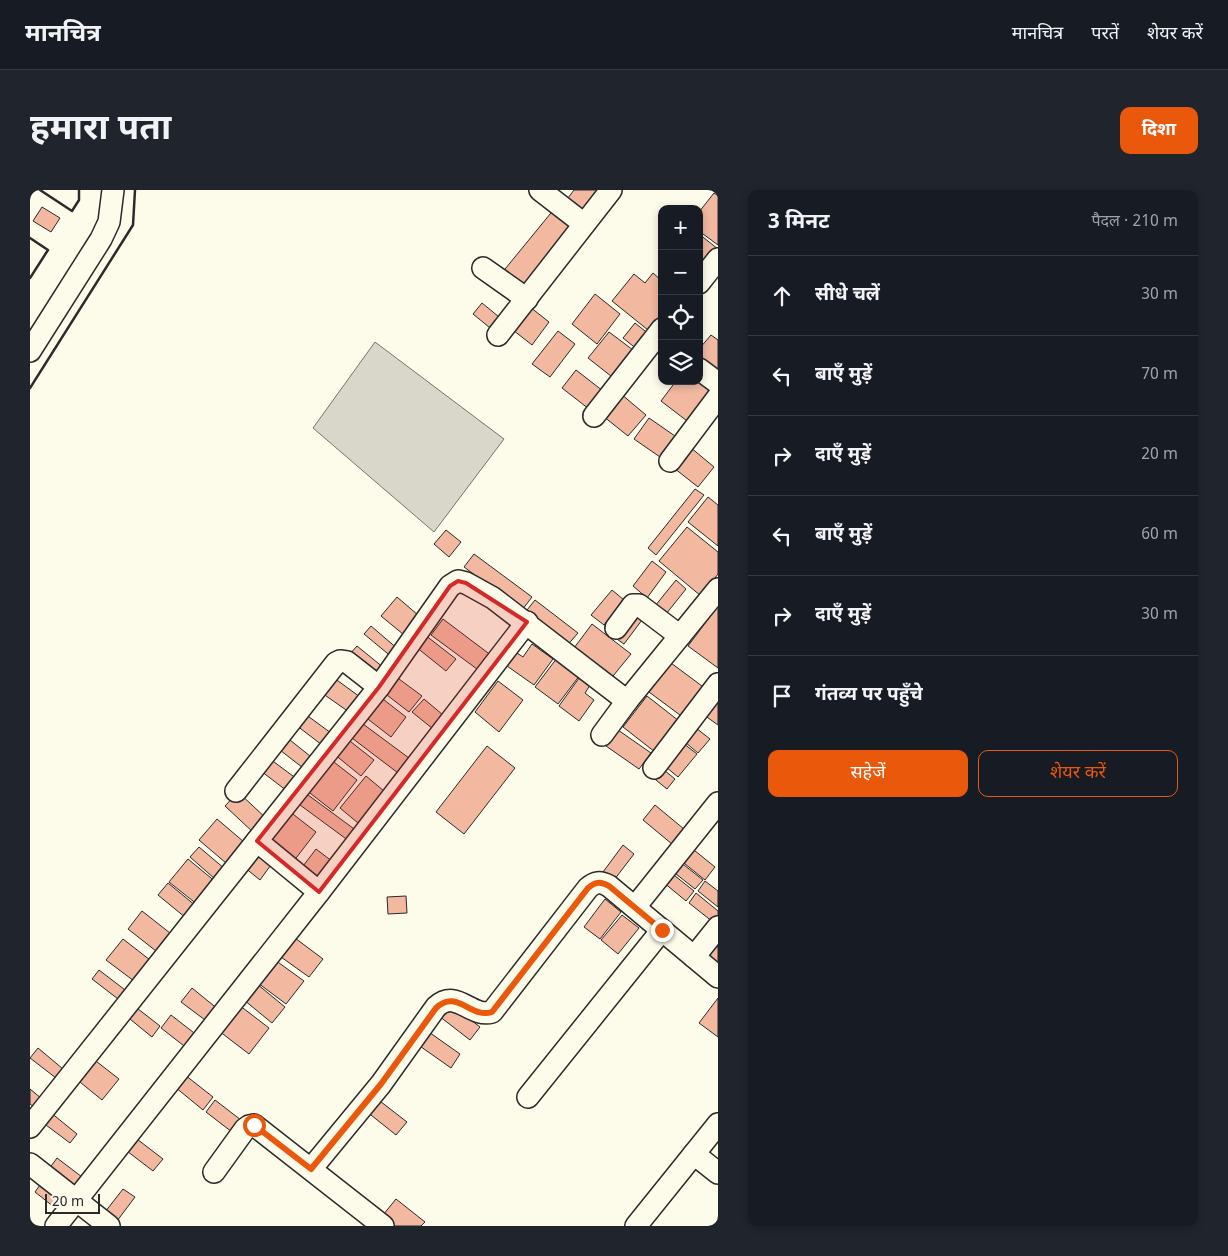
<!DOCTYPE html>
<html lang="hi">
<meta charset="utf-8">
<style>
body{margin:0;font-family:Georgia,"Noto Sans Devanagari",serif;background:#20242c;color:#f1f3f6}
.controls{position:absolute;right:15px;top:15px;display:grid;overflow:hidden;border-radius:10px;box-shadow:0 2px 8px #0003}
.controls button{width:45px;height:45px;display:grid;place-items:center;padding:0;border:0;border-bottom:1px solid #363941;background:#171b24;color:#f1f3f6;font:25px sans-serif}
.scale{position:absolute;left:15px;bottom:12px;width:55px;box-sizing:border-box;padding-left:5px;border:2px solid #2b2b2b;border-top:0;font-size:14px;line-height:18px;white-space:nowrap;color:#2b2b2b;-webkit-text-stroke:4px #fdfbea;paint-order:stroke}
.stop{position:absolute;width:15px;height:15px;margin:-11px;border:4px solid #ea580c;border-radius:50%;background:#fff}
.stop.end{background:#ea580c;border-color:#fff;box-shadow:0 1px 5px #0008}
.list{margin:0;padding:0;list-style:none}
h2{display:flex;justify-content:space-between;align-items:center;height:65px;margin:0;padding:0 20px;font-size:21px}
h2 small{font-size:16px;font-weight:400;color:#9ea1a6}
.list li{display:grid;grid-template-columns:32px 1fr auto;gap:15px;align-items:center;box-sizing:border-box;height:80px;padding:0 20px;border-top:1px solid #363941}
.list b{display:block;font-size:19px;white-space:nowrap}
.list em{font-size:16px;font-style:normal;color:#9ea1a6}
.actions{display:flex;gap:10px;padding:15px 20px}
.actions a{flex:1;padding:11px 0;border:1px solid #ea580c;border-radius:10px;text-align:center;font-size:18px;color:#ea580c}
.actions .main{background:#ea580c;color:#fff}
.icon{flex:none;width:28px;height:28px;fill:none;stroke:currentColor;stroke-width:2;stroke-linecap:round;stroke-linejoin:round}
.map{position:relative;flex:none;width:688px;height:1036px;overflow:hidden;border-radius:10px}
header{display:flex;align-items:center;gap:30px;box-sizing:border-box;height:70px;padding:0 25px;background:#171b24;border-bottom:1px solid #363941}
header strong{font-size:24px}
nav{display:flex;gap:28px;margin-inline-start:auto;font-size:18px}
.intro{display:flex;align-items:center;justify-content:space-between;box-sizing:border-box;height:120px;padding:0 30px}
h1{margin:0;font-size:35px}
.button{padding:12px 22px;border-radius:10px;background:#ea580c;color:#fff;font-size:18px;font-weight:700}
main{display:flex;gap:30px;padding:0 30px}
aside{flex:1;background:#171b24;border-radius:10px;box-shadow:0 2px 8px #0003}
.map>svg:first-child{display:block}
.water{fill:#d8d7c9;stroke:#74746e}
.building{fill:#f2b8a0;stroke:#2b2b2b}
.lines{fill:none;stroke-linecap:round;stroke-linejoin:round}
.minor-casing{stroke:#2b2b2b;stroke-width:24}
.minor{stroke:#fdfbea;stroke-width:21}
.wall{stroke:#2b2b2b;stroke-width:2.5}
.route{stroke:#ea580c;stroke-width:6}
.marked{fill:#d62828;fill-opacity:0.2;stroke:#d62828;stroke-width:4;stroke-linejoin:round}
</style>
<header>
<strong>मानचित्र</strong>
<nav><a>मानचित्र</a><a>परतें</a><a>शेयर करें</a></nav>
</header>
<div class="intro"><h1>हमारा पता</h1><a class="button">दिशा</a></div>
<main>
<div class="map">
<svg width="688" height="1036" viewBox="0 0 688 1036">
<rect width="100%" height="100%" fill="#fdfbea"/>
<path class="water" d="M345,152L474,249L404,342L283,238Z"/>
<g class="building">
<path d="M544,0H573L553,26L535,12Z"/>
<path d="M684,3L688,6V55L669,41V22Z"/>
<path d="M12,17L30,28L21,42L3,31Z"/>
<path d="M525,18L546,36L492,102L471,84Z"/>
<path d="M669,44L688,59L669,83Z"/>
<path d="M623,83L632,91V123L618,140L582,111L604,84L615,93Z"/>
<path d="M565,104L590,124L567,154L542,134Z"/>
<path d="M452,113L474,131L465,142L443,124Z"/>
<path d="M500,117L519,132L502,155L483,140Z"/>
<path d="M605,133L620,145L608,160L593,148Z"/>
<path d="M528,141L545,154L520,187L502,174Z"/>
<path d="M579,142L607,163L586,190L558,168Z"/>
<path d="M681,145L688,150V182L669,167V159Z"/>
<path d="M546,180L573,201L559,219L532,198Z"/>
<path d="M646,191H669L687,199L661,234L631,211Z"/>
<path d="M591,204L616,225L598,246L573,226Z"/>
<path d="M619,228L645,246L630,267L604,249Z"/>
<path d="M660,257L684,277L668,297L644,278Z"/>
<path d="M665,299L674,305L626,365L618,358Z"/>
<path d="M678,307L688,315V356L658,332Z"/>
<path d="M657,337L688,362V384L671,406L629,371Z"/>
<path d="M416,340L431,352L419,367L404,354Z"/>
<path d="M444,364L502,407L492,420L434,377Z"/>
<path d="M622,371L636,382L617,408L603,396Z"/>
<path d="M646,390L656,399L636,424L625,416Z"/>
<path d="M582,400L594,410L574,435L561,425Z"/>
<path d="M367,407L395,431L379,449L351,426Z"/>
<path d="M505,410L548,443L535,458L493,425Z"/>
<path d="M688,416V478L658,456Z"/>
<path d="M602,417L615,426L594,454L581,445Z"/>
<path d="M413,429L466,469L455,485L401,445Z"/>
<path d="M562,434L601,464L579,491L541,462Z"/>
<path d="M341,436L369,460L363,468L334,444Z"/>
<path d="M395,445L426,469L416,481L386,457Z"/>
<path d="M502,454L523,469L504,495L477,476L487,463L493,467Z"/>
<path d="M327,456L354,478L346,489L318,466Z"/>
<path d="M527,468L550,485L528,514L505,497Z"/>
<path d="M641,473L676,499L654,528L619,502Z"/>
<path d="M552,484L562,492L555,503L564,510L549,531L529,516Z"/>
<path d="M300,485L330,507L319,522L289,501Z"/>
<path d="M365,486L392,506L379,522L353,502Z"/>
<path d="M468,491L493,510L469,542L445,522Z"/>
<path d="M349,506L376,527L361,547L334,526Z"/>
<path d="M617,506L649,531L625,562L593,537Z"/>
<path d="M394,509L419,530L408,543L382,522Z"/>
<path d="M684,511L688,514V535L674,525Z"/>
<path d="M271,521L301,543L292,555L262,532Z"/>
<path d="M329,531L383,571L372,586L318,545Z"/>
<path d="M661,534L680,549L668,563L649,547Z"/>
<path d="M588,540L621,563L609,579L576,556Z"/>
<path d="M255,546L285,570L277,581L246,557Z"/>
<path d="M316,548L344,570L331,586L304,564Z"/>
<path d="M649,550L667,564L648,587L630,572Z"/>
<path d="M457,556L485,578L434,644L406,622Z"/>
<path d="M236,566L271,592L261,604L227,578Z"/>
<path d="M300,569L327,590L303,621L276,600Z"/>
<path d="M629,576L645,589L637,599L621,586Z"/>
<path d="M336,586L360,606L334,638L310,618Z"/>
<path d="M208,602L238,630L225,644L195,616Z"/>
<path d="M274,602L331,644L323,654L266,612Z"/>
<path d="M625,615L660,644L648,659L613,630Z"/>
<path d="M259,621L286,642L263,672L236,651Z"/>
<path d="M187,629L214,652L196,673L169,650Z"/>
<path d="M593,655L604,664L584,690L573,682Z"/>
<path d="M659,656L685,677L675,690L649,669Z"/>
<path d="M169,657L195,679L185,689L160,667Z"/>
<path d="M286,659L307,675L291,696L270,680Z"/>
<path d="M226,660L243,672L230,690L214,677Z"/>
<path d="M158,669L187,693L168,715L139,692Z"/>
<path d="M649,671L673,690L665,699L641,680Z"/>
<path d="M640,682L664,701L656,711L633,692Z"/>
<path d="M675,691L688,701V717L668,701Z"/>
<path d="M138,693L166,716L156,728L128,705Z"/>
<path d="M666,703L688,721V726L683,732L659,713Z"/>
<path d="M376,706L377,723L358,724L357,707Z"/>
<path d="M575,709L591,722L570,749L554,737Z"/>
<path d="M112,721L140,743L126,761L98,739Z"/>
<path d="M592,725L609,738L588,764L571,750Z"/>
<path d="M688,746V774L674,762Z"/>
<path d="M265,748L293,769L279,787L251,767Z"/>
<path d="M93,749L120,770L104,791L76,770Z"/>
<path d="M245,770L274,791L256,814L228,793Z"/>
<path d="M69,780L99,803L92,812L62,789Z"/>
<path d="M227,794L255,817L242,833L214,810Z"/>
<path d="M162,798L189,820L179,833L151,812Z"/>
<path d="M688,808V847L669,833Z"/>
<path d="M419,813L450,837L440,850L409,826Z"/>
<path d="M103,815L130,836L122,847L95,825Z"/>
<path d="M209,815L239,838L219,864L189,841Z"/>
<path d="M141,825L168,846L158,859L131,838Z"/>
<path d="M396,840L430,864L421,878L387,854Z"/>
<path d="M8,858L33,879L26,888L0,868Z"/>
<path d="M62,868L89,889L72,910L45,888Z"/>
<path d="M155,885L183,907L173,920L145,897Z"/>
<path d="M0,899L12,909L5,918L0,914Z"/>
<path d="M346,908L377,932L366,945L336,921Z"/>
<path d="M185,910L211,930L202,942L176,922Z"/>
<path d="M20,922L47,944L40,953L12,932Z"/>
<path d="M103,946L133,969L123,981L93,958Z"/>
<path d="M27,968L56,990L48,1001L19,979Z"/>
<path d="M12,992L37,1011L29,1021L5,1002Z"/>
<path d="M93,999L105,1007L87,1031L75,1022Z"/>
<path d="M366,1009L395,1032L391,1036H356L349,1030Z"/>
</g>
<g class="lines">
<g class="minor-casing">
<g id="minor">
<path d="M510,0L554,34"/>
<path d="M453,78L497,109"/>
<path d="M669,93L688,69"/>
<path d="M468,145L581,0"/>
<path d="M0,161L71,49L79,32L83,0"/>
<path d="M669,179L688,193"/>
<path d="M564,226L632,139"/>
<path d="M640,271L688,207"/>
<path d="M586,438L603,415H609L650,446"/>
<path d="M572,545L597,511L688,399"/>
<path d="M624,578L688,494"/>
<path d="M206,601L306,473L310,471L317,472L349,497"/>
<path d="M227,651L289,702"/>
<path d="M605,717L688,613"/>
<path d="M664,767L688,737"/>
<path d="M498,907L632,740"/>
<path d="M0,937L349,497L420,396L428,391L436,393L463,408L597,511"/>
<path d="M664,964L688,983"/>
<path d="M0,974L79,1036"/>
<path d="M281,979L351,894L406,817C427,798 440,828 462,822L558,698C565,692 570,691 579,696L688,787"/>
<path d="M184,982L215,939L219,936L224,935L353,1036"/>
<path d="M26,1036L289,702L497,432"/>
<path d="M606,1036L688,934"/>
</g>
</g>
<use href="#minor" class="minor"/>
<g class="wall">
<path d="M10,0L42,21L49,10V0"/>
<path d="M0,5L3,0"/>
<path d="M0,48L18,60L0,88"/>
<path d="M0,198L103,35L105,0"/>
</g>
</g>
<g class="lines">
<path class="route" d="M224,935L281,979L351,894L406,818C427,798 440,829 462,822L558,698C565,692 570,691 579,696L632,740"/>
</g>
<path class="marked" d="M428,391L436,393L497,432L289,702L227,651L349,497L420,396Z"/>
</svg>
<div class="controls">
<button>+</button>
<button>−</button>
<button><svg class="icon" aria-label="locate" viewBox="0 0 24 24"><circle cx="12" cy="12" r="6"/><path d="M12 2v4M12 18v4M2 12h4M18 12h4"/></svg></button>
<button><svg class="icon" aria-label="layers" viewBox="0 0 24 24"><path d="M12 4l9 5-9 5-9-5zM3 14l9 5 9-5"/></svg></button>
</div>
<div class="scale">20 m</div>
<div class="stop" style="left:224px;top:935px"></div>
<div class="stop end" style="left:632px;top:740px"></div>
</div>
<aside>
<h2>3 मिनट<small>पैदल · 210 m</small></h2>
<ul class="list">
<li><svg class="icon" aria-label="ahead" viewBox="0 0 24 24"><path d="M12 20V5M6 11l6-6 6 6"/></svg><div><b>सीधे चलें</b></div><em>30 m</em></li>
<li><svg class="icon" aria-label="left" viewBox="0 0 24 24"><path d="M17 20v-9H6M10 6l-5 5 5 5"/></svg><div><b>बाएँ मुड़ें</b></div><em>70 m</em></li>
<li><svg class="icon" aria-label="right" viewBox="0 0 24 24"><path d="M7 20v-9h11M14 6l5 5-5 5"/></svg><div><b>दाएँ मुड़ें</b></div><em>20 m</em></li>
<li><svg class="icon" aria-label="left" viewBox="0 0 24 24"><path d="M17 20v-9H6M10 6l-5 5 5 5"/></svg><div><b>बाएँ मुड़ें</b></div><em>60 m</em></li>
<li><svg class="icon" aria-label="right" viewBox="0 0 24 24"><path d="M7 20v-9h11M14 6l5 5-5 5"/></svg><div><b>दाएँ मुड़ें</b></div><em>30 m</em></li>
<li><svg class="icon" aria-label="arrive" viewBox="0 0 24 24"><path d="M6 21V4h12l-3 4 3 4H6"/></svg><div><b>गंतव्य पर पहुँचे</b></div></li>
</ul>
<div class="actions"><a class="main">सहेजें</a><a>शेयर करें</a></div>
</aside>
</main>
